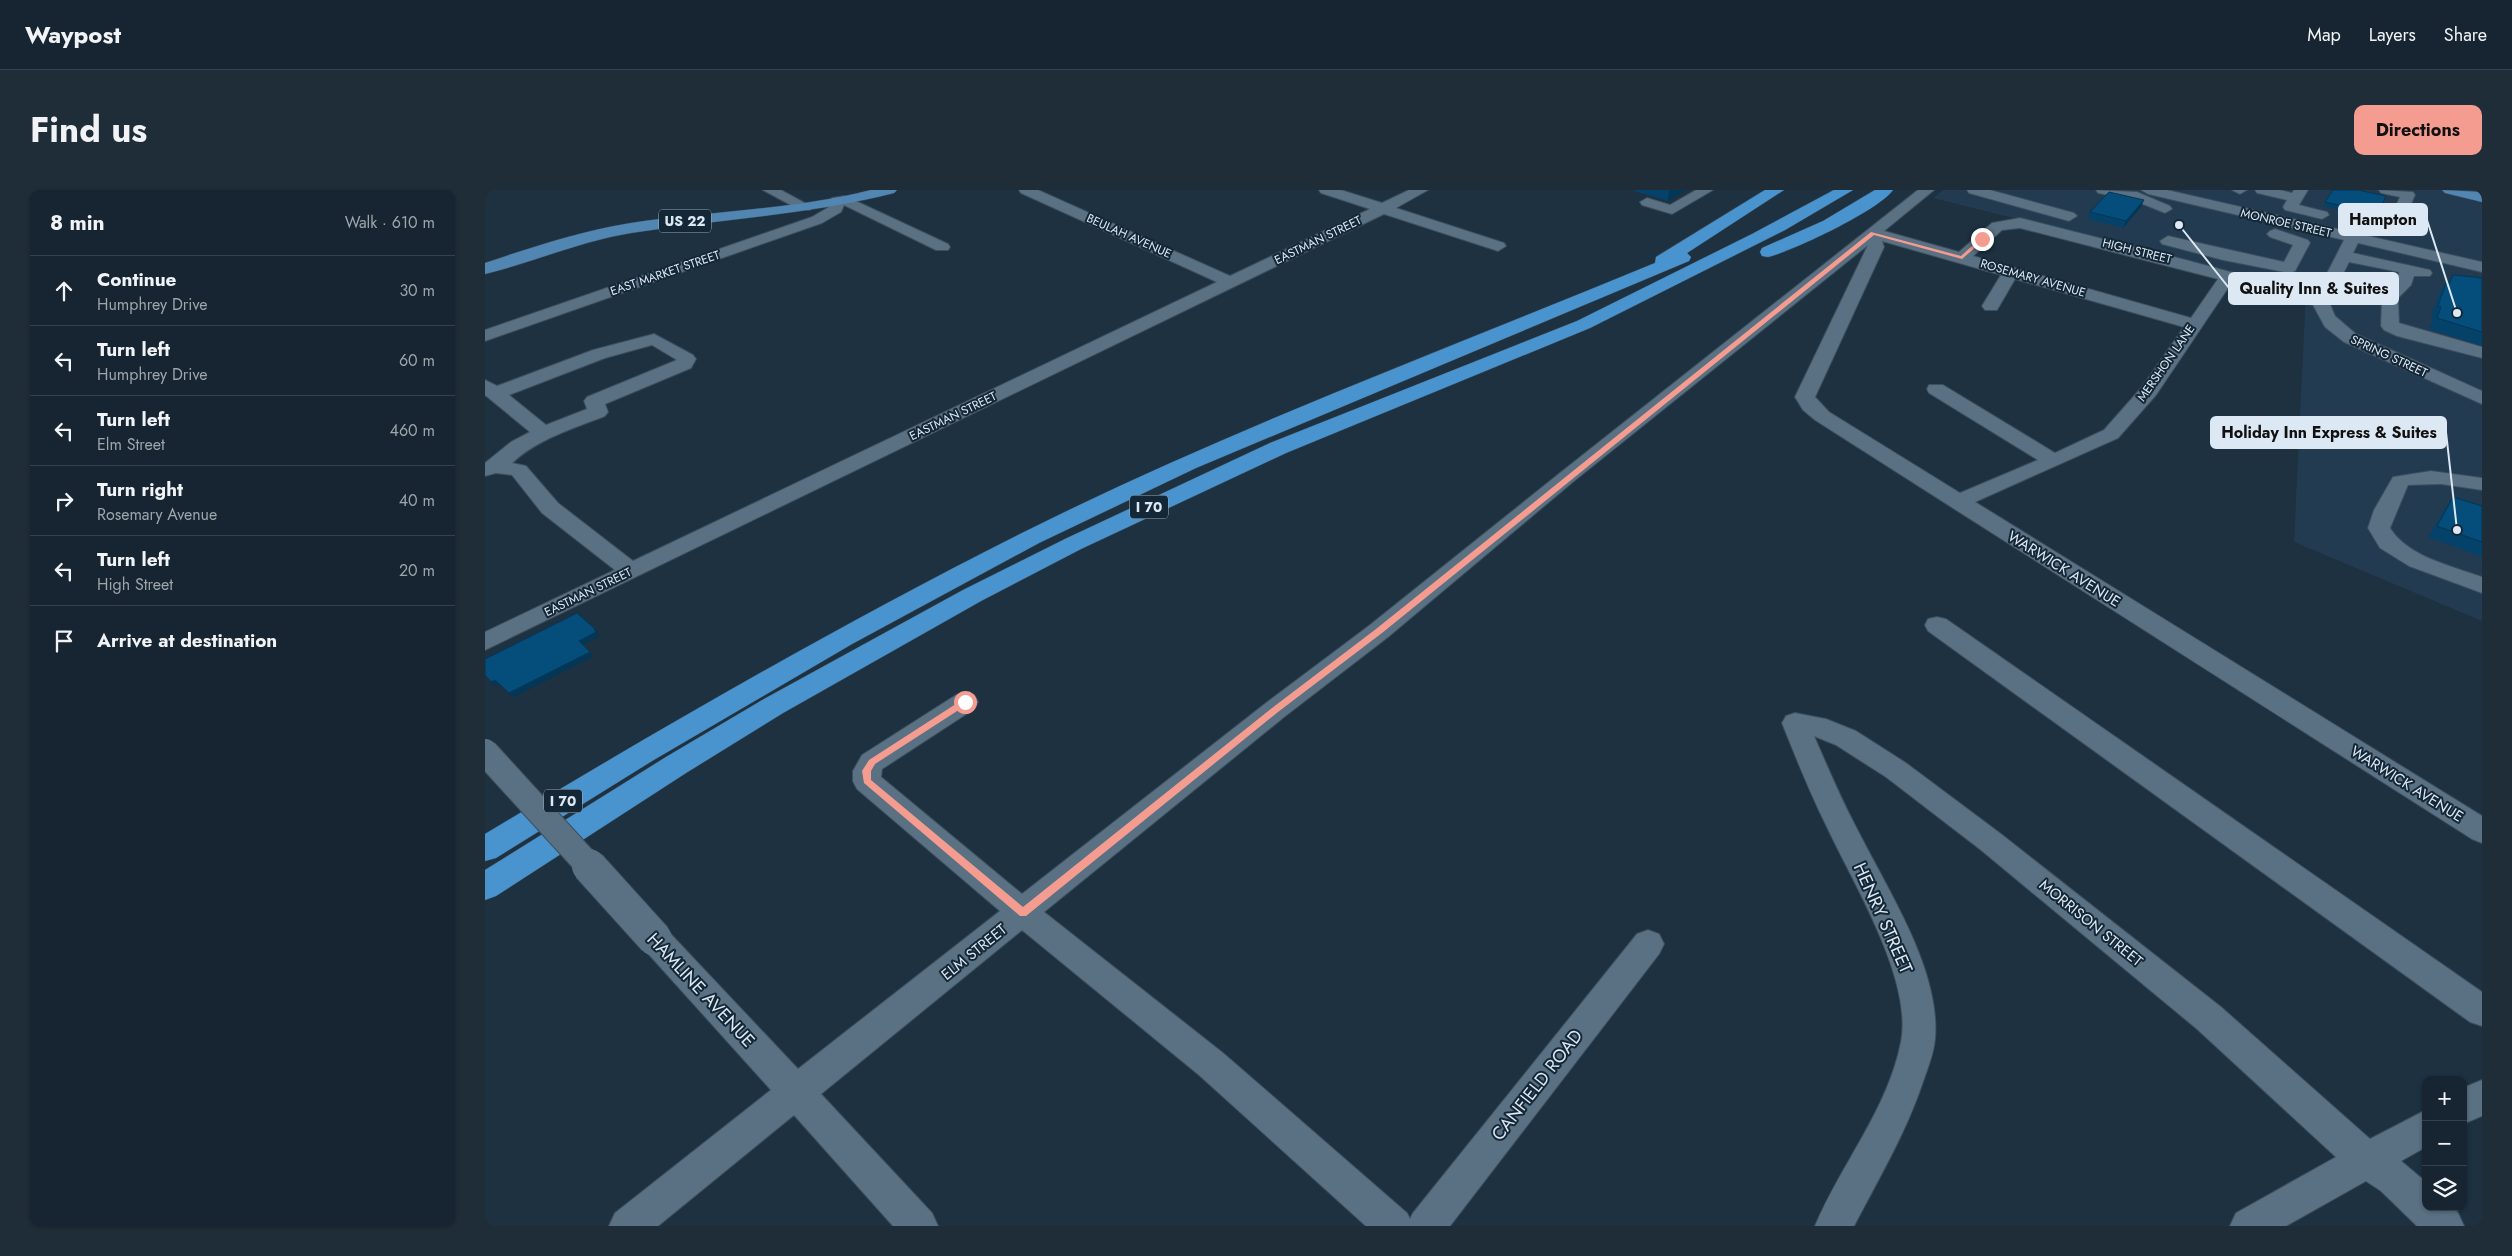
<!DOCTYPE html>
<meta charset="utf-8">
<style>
body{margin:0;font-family:Jost,sans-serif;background:#1f2d39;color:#f1f3f6}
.controls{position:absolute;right:15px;bottom:15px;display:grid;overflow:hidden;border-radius:10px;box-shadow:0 1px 4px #0004}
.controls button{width:45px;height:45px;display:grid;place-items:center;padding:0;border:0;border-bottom:1px solid #35424d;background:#162531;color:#f1f3f6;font:25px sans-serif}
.stop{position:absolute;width:15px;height:15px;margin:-11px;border:4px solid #f59c90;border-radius:50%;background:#fff}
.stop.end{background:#f59c90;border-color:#fff;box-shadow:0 1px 5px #0008}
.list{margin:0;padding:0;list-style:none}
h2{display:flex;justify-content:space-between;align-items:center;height:65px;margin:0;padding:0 20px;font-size:21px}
h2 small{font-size:16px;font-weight:400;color:#9ea5ab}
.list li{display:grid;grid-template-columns:32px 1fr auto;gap:15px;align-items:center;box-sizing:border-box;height:70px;padding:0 20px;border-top:1px solid #35424d}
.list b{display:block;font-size:19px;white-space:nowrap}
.list p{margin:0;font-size:16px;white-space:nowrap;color:#9ea5ab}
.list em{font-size:16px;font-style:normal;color:#9ea5ab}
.icon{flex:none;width:28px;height:28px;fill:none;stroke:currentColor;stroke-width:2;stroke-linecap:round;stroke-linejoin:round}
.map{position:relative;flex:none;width:1997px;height:1036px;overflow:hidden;border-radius:10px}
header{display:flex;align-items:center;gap:30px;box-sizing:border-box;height:70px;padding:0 25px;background:#162531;border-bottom:1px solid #35424d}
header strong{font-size:24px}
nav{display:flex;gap:28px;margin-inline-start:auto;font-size:18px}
.intro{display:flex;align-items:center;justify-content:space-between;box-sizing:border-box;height:120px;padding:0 30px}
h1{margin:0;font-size:35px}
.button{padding:12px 22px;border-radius:10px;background:#f59c90;color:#111;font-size:18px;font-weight:700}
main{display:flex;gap:30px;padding:0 30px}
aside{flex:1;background:#162531;border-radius:10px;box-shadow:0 1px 4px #0004}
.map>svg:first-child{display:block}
.built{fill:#223b50}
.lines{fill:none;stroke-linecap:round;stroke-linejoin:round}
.minor-casing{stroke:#3d4e5c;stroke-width:2}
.major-casing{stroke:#3d4e5c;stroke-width:1}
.highway-casing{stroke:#3d4e5c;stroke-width:1}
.minor{fill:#5a7083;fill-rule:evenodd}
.major{fill:#5086b1;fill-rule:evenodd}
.highway{fill:#4994cf;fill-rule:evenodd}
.minor-bridge-far1-casing{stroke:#3d4e5c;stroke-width:28;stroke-linecap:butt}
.minor-bridge-casing{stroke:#3d4e5c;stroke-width:36;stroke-linecap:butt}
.minor-bridge-far1{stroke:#5a7083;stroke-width:26}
.minor-bridge{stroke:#5a7083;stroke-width:34}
.wall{fill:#04426a}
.shaded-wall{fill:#043656}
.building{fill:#054d7b;stroke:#043656}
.route{fill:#f59c90}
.labels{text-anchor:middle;stroke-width:4;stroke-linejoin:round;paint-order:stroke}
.far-street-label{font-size:12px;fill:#dce8f3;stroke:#132737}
.shield{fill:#132737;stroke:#a0aebb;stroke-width:1}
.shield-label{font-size:14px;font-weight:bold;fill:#dce8f3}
.street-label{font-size:15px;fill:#dce8f3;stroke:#132737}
.near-street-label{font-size:18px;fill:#dce8f3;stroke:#132737}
.leader{fill:none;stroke:#dce8f3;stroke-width:2}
.callout-dot{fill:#dce8f3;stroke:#132737;stroke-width:2}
.callout{fill:#dce8f3;stroke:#dce8f3;stroke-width:2}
.callout-label{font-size:16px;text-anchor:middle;font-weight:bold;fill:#111}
</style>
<header>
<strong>Waypost</strong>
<nav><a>Map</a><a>Layers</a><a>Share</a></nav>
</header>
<div class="intro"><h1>Find us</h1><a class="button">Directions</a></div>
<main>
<aside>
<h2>8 min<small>Walk · 610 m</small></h2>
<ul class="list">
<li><svg class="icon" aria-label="ahead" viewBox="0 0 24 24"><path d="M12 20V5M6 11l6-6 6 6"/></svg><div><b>Continue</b><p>Humphrey Drive</p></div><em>30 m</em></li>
<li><svg class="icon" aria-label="left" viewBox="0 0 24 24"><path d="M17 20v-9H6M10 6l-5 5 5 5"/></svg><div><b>Turn left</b><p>Humphrey Drive</p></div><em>60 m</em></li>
<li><svg class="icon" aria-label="left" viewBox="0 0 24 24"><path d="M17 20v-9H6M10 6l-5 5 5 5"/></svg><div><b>Turn left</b><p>Elm Street</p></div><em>460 m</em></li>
<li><svg class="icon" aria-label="right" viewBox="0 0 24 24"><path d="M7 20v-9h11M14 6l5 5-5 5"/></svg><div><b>Turn right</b><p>Rosemary Avenue</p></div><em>40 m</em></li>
<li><svg class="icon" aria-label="left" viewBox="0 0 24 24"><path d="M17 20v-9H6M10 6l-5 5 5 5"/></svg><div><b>Turn left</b><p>High Street</p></div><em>20 m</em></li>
<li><svg class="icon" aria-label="arrive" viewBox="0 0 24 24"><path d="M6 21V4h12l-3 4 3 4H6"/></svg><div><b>Arrive at destination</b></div></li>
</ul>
</aside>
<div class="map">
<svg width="1997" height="1036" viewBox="0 0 1997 1036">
<rect width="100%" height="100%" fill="#1d3141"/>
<path class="built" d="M1458,0H1997V431L1809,352L1821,101L1448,8Z"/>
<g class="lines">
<g class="minor-casing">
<g id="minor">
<path d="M278,0H296L327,17L325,20H315Z"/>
<path d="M534,0H553L745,86L885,19L836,3L834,0H856L897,13L924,0H943L911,18L1019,53L1021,56L1013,61L1007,59L899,24L0,460V442L130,380L57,323L27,285L11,283L0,286V273L26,252L45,242L0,205V190L12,196L108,160L169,144L208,165L211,169L206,178L120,214L123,222L120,226C87,239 53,249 27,273L41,276L73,313L148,371L732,92L536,3ZM167,155L192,170L102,207L99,211L102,219L61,235L24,205L120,168Z"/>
<path d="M1211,0H1228L1187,24L1157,15L1155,12L1162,8L1185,15Z"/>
<path d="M1433,0H1449L1399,41L1474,62L1507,33L1535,28L1701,70L1831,105L1859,50L1663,4L1656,0H1682L1997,72V82L1873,53L1868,63L1945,80L1947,83L1945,86H1929L1926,95L1913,108L1914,133L1997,157V168L1912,146L1899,140L1896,136L1897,107L1912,90L1914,82L1864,72L1844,112L1850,126L1871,144L1997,201V214L1859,152L1840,137L1828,115L1747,92L1671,205L1633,248L1490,312L1997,626V653L1987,649L1330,230L1318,220L1310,207L1383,55L1089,291L903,447L799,527L559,722L738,863L922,1023L925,1029L928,1023L1152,744L1163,740L1174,744L1179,754L1174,764L965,1036H881L714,885L537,740L336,904L447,1023L453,1036H408L309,925L173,1036H124L130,1023L286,900L159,759L154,749L159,739L170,735L181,739L313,879L515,721L372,599L368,591V581L377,565L471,505L480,503L489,505L493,512L489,519L397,579L396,587L537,704L781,513L885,435L1075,283ZM1535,38L1733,89L1706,128L1488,66L1517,40ZM1397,51L1516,85L1497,116L1500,120H1512L1530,89L1699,137L1657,197L1619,240L1570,263L1458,195H1444L1442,199L1444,203L1553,270L1475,303L1344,222L1330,207L1399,57Z"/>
<path d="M1482,0H1505L1589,23L1592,26L1584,31L1484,3Z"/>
<path d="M1611,0L1652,2L1685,16L1687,19L1680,23L1648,10L1613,3Z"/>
<path d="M1747,0H1762L1755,4Z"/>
<path d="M1770,0H1795L1807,3L1809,0H1823L1814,15L1842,22L1844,25L1837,29L1800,20L1798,17L1802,10L1772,3Z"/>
<path d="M1894,0L1928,2L1930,5L1912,44C1904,46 1872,40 1867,34L1875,29L1902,35L1915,7L1896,3Z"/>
<path d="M360,6L463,54L465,57L463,60H451L359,15L356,22L337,33L0,151V140L327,27L344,17L347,8Z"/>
<path d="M1790,39L1823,50L1825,53L1810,81L1804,83L1738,70L1677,54L1675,51L1683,46L1799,72L1808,55L1785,47L1782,44L1785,41Z"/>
<path d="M1946,281L1997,288V300L1956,294L1923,295L1905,338C1923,367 1967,376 1997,387V403L1924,376L1895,358L1883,338L1889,320L1908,287Z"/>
<path d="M1452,427L1461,429L1997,802V836L1985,832L1443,441L1440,435L1443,429Z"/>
<path d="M1310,523L1341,529L1371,541L1421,573L1516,644L1736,817L1885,949L1941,920V957L1916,971L1941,992V1017H1968L1973,1023L1979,1036H1932L1896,1001L1881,991L1801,1036H1745L1751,1023L1851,967L1712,839L1496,660L1401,587L1351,555L1329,546C1343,578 1356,609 1372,639C1402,699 1456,780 1450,849C1449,863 1443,877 1439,889C1422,941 1394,988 1369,1036H1330C1356,974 1403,919 1416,852C1428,789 1368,693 1342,637C1325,603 1311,568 1297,533L1301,526Z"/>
<path d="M1997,890V926L1978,934V898Z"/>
</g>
</g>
<g class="major-casing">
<g id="major">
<path d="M386,0H412L409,3C323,25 234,29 146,43C96,51 49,72 0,84V73C48,57 96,41 146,33C226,21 307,20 386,0Z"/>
<path d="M1957,0L1997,2V12L1960,3Z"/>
</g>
</g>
<g class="highway-casing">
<g id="highway">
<path d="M1280,0H1299L1202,63L1206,67L1204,71L711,278L554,353L367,454L167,571L11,668L0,671V644C176,538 354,435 537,343C741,241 959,160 1170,73L1171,67Z"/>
<path d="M1349,0H1368L1300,40L1105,138L801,263L596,359L496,411L298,523L201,583L11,706L0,710V680L181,567L279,509L478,400L580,349L785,253L1092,131L1267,44Z"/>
<path d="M1390,0H1408C1394,20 1308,61 1283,67L1277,66L1275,62L1277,58L1338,31Z"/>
</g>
</g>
<use href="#minor" class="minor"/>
<use href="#major" class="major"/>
<use href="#highway" class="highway"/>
<g class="minor-bridge-far1-casing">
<path id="minor-bridge-far1" d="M0,562L105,677"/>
</g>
<g class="minor-bridge-casing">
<path id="minor-bridge" d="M104,676L170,749"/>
</g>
<use href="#minor-bridge-far1" class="minor-bridge-far1"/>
<use href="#minor-bridge" class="minor-bridge"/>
</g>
<g class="wall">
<path d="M1149,0H1201L1183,11L1149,1Z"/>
<path d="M1848,0L1901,6L1891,28L1838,16Z"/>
<path d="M1656,17L1638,38L1603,29L1605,22Z"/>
<path d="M1968,85L1997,88V156L1944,139L1948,128L1946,127L1954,104L1961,93L1962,94Z"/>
<path d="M1968,307L1997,316V367L1943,347L1960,319Z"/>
</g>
<g class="shaded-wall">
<path d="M1185,0H1201L1183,11L1184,1Z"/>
<path d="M1659,10L1656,17L1638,38L1641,31Z"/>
<path d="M110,439L114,444H112L114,447L97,455L94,451Z"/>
<path d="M105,462L109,466L27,508L24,503Z"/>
<path d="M10,490L14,494L10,496L6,492Z"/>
</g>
<g class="building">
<path d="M1848,0H1873L1901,6L1893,24L1840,12Z"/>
<path d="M1624,2L1659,10L1641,31L1605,22Z"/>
<path d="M1968,85L1990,87L1997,88V142L1952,128L1956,117L1953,116L1961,93L1964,94Z"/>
<path d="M1968,307L1997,316V352L1952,336Z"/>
<path d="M92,423L110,439L109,440L111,442L94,451L105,462L24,503L10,490L6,492L0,485V469Z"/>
</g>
<path class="route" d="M1386,42L1476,66L1496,48L1500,49L1477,69L1389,45L897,443L793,522L541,726H535L379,593L377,581L384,570L477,510H483V514L390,574L386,581V590L538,717L787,518L891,439Z"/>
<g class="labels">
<g class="far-street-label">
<text transform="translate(1801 33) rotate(13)" y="4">MONROE STREET</text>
<text transform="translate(644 46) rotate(24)" y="4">BEULAH AVENUE</text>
<text transform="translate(833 50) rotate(-26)" y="4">EASTMAN STREET</text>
<text transform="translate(1652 61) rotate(14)" y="4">HIGH STREET</text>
<text transform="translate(180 83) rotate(-19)" y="4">EAST MARKET STREET</text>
<text transform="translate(1548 88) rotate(16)" y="4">ROSEMARY AVENUE</text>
<text transform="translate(1904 166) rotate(25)" y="4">SPRING STREET</text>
<text transform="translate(1681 173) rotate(-55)" y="4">MERSHON LANE</text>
<text transform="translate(468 226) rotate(-26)" y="4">EASTMAN STREET</text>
<text transform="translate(103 402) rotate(-26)" y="4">EASTMAN STREET</text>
</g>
<g class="shield">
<rect x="174" y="19.5" width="52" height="23" rx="4"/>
<rect x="645" y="305.5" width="38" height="23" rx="4"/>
<rect x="59" y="599.5" width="38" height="23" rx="4"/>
</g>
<g class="shield-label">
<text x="200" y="36">US 22</text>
<text x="664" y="322">I 70</text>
<text x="78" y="616">I 70</text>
</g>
<g class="street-label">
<text transform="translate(1579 379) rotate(32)" y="5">WARWICK AVENUE</text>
<text transform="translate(1922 594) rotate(32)" y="5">WARWICK AVENUE</text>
<text transform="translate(1606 733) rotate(39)" y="5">MORRISON STREET</text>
<text transform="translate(489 762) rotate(-39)" y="5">ELM STREET</text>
</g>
<g class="near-street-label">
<text transform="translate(1398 728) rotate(66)" y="6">HENRY STREET</text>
<text transform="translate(216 800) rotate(47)" y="6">HAMLINE AVENUE</text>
<text transform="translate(1052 895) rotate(-52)" y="6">CANFIELD ROAD</text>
</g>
</g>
<path class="leader" d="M1972 123L1942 30M1694 35L1744 98M1972 340L1961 242"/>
<g class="callout-dot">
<circle cx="1972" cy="123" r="5"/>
<circle cx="1694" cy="35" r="5"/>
<circle cx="1972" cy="340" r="5"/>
</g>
<g class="callout">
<rect x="1854" y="14" width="88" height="31" rx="5"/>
<rect x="1744" y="83" width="169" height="31" rx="5"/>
<rect x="1726" y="227" width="235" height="31" rx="5"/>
</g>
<g class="callout-label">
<text x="1898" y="35">Hampton</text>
<text x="1829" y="104">Quality Inn &amp; Suites</text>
<text x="1844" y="248">Holiday Inn Express &amp; Suites</text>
</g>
</svg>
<div class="controls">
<button>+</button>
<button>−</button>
<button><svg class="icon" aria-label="layers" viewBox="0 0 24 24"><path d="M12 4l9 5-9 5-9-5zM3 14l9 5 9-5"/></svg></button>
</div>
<div class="stop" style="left:480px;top:512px"></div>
<div class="stop end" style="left:1497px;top:49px"></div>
</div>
</main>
